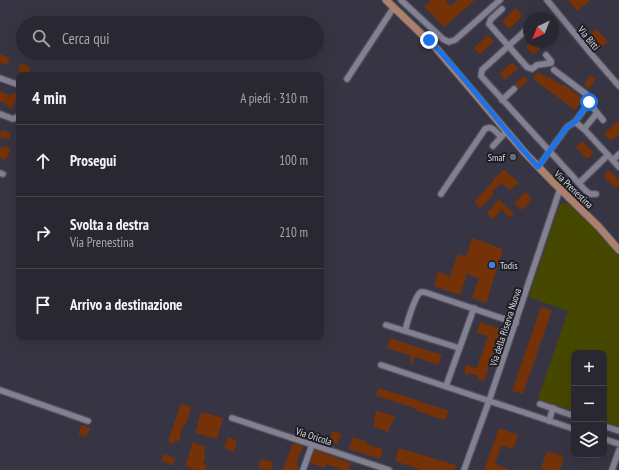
<!DOCTYPE html>
<html lang="it">
<meta charset="utf-8">
<style>
body{margin:0;font-family:"PT Sans Narrow",sans-serif;background:#35343e;color:#f1f3f6}
.controls{position:absolute;right:12px;bottom:12px;display:grid;overflow:hidden;border-radius:8px;box-shadow:0 4px 16px #0002}
.controls button{width:36px;height:36px;display:grid;place-items:center;padding:0;border:0;border-bottom:1px solid #45444d;background:#292832;color:#f1f3f6;font:20px sans-serif}
.compass{position:absolute;left:523px;top:12px;width:36px;height:36px;border-radius:50%;background:#292832;box-shadow:0 4px 16px #0002;rotate:223deg}
.stop{position:absolute;width:12px;height:12px;margin:-9px;border:3px solid #1a73e8;border-radius:50%;background:#fff}
.stop.end{background:#1a73e8;border-color:#fff;box-shadow:0 1px 4px #0008}
.list{margin:0;padding:0;list-style:none}
h2{display:flex;justify-content:space-between;align-items:center;height:52px;margin:0;padding:0 16px;font-size:17px}
h2 small{font-size:13px;font-weight:400;color:#a5a6ac}
.list li{display:grid;grid-template-columns:26px 1fr auto;gap:12px;align-items:center;box-sizing:border-box;height:72px;padding:0 16px;border-top:1px solid #45444d}
.list b{display:block;font-size:15px;white-space:nowrap}
.list p{margin:0;font-size:13px;white-space:nowrap;color:#a5a6ac}
.list em{font-size:13px;font-style:normal;color:#a5a6ac}
.icon{flex:none;width:22px;height:22px;fill:none;stroke:currentColor;stroke-width:2;stroke-linecap:round;stroke-linejoin:round}
.map{position:relative;flex:none;width:619px;height:470px;overflow:hidden}
.search{position:absolute;background:#292832;box-shadow:0 4px 16px #0002;left:16px;top:16px;width:308px;height:44px;display:flex;align-items:center;gap:10px;box-sizing:border-box;padding:0 14px;border-radius:22px;color:#a5a6ac;font-size:15px}
.panel{position:absolute;background:#292832;box-shadow:0 4px 16px #0002;left:16px;top:72px;width:308px;height:268px;border-radius:8px}
.map>svg:first-child{display:block}
.green{fill:#464800}
.building{fill:#753107}
.lines{fill:none;stroke-linecap:round;stroke-linejoin:round}
.minor-casing{stroke:#53525e;stroke-width:8}
.major-casing{stroke:#53525e;stroke-width:9}
.minor{stroke:#828091;stroke-width:5.5}
.major{stroke:#ab806d;stroke-width:7}
.route{stroke:#1a73e8;stroke-width:5}
.service-dot{fill:#5c6f8a;stroke:#1e1e24;stroke-width:1.5}
.shop-dot{fill:#3f7fe0;stroke:#1e1e24;stroke-width:1.5}
.labels{text-anchor:middle;stroke-width:4;stroke-linejoin:round;paint-order:stroke}
.street-label{font-size:10px;fill:#dad9e2;stroke:#1e1e24}
.poi-label{font-size:10px;fill:#dad9e2;stroke:#1e1e24;text-anchor:end}
</style>
<div class="map">
<svg width="619" height="470" viewBox="0 0 619 470">
<rect width="100%" height="100%" fill="#373543"/>
<path class="green" d="M567,203L596,230L619,257V427L604,422V353H574V411L538,399L568,311L529,297L560,204Z"/>
<g class="building">
<path d="M431,0H445L450,6L458,0H475L444,27L424,6Z"/>
<path d="M568,0H591L577,11Z"/>
<path d="M516,8L523,16L509,29L502,21Z"/>
<path d="M597,29L608,42L596,51L586,38Z"/>
<path d="M488,35L494,42L480,54L474,48Z"/>
<path d="M532,42H547L533,55L526,47Z"/>
<path d="M0,54L10,58L7,65L0,63Z"/>
<path d="M512,62L518,69L505,80L499,74Z"/>
<path d="M21,63L31,67L28,74L18,71Z"/>
<path d="M538,72L548,78L549,77L562,86L563,84L583,99L575,110L533,79Z"/>
<path d="M590,75L596,79L589,88L584,85Z"/>
<path d="M524,76L528,80L518,90L517,86L514,85Z"/>
<path d="M0,91L11,96L12,93L18,95L12,109L7,107L8,105L0,101Z"/>
<path d="M619,120V134L611,141L604,134Z"/>
<path d="M1,130L11,133L9,140L0,137Z"/>
<path d="M582,141L594,153L587,159L576,147Z"/>
<path d="M5,146L11,148L6,160L0,158V147L5,148Z"/>
<path d="M513,151L520,158L514,163L507,156Z"/>
<path d="M504,170L519,182L510,190L503,184L502,185L500,184L492,192L494,194L480,208L474,202L494,180L493,179Z"/>
<path d="M609,170L619,180V185L615,188L603,176Z"/>
<path d="M526,192L532,199L522,210L514,203Z"/>
<path d="M499,199L514,214L510,218L502,209L493,219L487,213Z"/>
<path d="M472,238L503,249L486,303L472,298L479,278L467,274L460,295L434,286L438,272L450,276L458,254L466,257Z"/>
<path d="M541,307L552,310L523,394L512,391Z"/>
<path d="M480,322L501,329L484,381L478,379V376L468,373V375L464,373L466,365L477,368L488,336L477,333Z"/>
<path d="M390,338L442,355L438,365L415,357L412,365H411V356L387,348Z"/>
<path d="M378,388L421,401L420,402L448,410L446,420L430,416L431,415L417,411V409L376,396Z"/>
<path d="M181,404L191,407L186,425L184,424L180,434L181,435L179,442L175,440L173,444L168,442L169,438Z"/>
<path d="M376,411L395,416L388,432L374,427L375,419H374Z"/>
<path d="M201,412L223,418L217,439L195,433Z"/>
<path d="M82,425L90,428L86,437L78,434Z"/>
<path d="M499,428L518,435L513,449L501,445L495,464L510,470H484Z"/>
<path d="M332,431L341,434L338,444L329,441Z"/>
<path d="M228,437L237,441L234,452L224,448Z"/>
<path d="M353,437L367,442L366,444L383,449L380,459L349,449Z"/>
<path d="M193,442L206,447L204,453L205,458L203,464L207,465L205,470H196L185,466Z"/>
<path d="M293,443L303,446L296,465L299,466L298,470H283Z"/>
<path d="M399,448L456,465L454,470H419V469L395,461Z"/>
<path d="M315,450L351,463L349,470H343L326,464L325,468L310,463Z"/>
<path d="M547,451L564,456L560,470H547L541,468Z"/>
<path d="M164,454L175,458L173,465L161,461Z"/>
<path d="M261,459L273,462L271,470L258,468Z"/>
</g>
<g class="lines">
<g class="minor-casing">
<g id="minor">
<path d="M401,0L443,39L449,42L455,40L500,0"/>
<path d="M547,0L593,56L619,86"/>
<path d="M502,9L491,19L489,24L527,67L532,69L537,65L551,63V61L546,55"/>
<path d="M526,30L482,70L481,76L586,191L590,194H596"/>
<path d="M554,70L586,94L590,99L588,104L575,122"/>
<path d="M0,78L19,85"/>
<path d="M347,79L394,7"/>
<path d="M502,100L514,89"/>
<path d="M594,109L603,120"/>
<path d="M0,114L13,119L19,116"/>
<path d="M584,129L597,113"/>
<path d="M493,146L503,135"/>
<path d="M613,160L619,154"/>
<path d="M538,167L567,127L575,122L584,129L619,167"/>
<path d="M0,173L3,174"/>
<path d="M579,183L608,155"/>
<path d="M441,194L485,129C492,125 496,132 501,137"/>
<path d="M386,325L405,331"/>
<path d="M459,348L405,331C407,323 415,295 421,292C423,292 425,292 427,293L516,323"/>
<path d="M381,365L574,429"/>
<path d="M446,386L474,308"/>
<path d="M0,390L88,421"/>
<path d="M540,404L574,416"/>
<path d="M232,418L389,470"/>
<path d="M549,421L553,408"/>
<path d="M604,426L619,431"/>
<path d="M604,439L619,444"/>
<path d="M303,470L312,445"/>
<path d="M464,470L489,401L560,189"/>
<path d="M612,470L619,450"/>
</g>
</g>
<g class="major-casing">
<path id="major" d="M386,0L436,48L525,153L552,181L599,227L619,250"/>
</g>
<use href="#minor" class="minor"/>
<use href="#major" class="major"/>
</g>
<g class="lines">
<path class="route" d="M429,40C468,80 500,126 538,167L567,127L575,122L589,102"/>
</g>
<circle class="service-dot" cx="513" cy="157" r="4"/>
<circle class="shop-dot" cx="492" cy="265" r="4"/>
<g class="labels">
<g class="street-label">
<text transform="translate(589 38) rotate(51)" y="4">Via Bitti</text>
<text transform="translate(574 189) rotate(44)" y="4">Via Prenestina</text>
<text transform="translate(505 327) rotate(-72)" y="4">Via della Riserva Nuova</text>
<text transform="translate(314 436) rotate(18)" y="4">Via Oricola</text>
</g>
<g class="poi-label">
<text x="505" y="161">Smaf</text>
<text x="500" y="269" text-anchor="start">Todis</text>
</g>
</g>
</svg>
<div class="controls">
<button>+</button>
<button>−</button>
<button><svg class="icon" aria-label="layers" viewBox="0 0 24 24"><path d="M12 4l9 5-9 5-9-5zM3 14l9 5 9-5"/></svg></button>
</div>
<svg class="compass" viewBox="-18 -18 36 36"><path d="M0-13l5 13h-10z" fill="#e53935"/><path d="M0 13l5-13h-10z" fill="#a5a6ac"/></svg>
<div class="stop" style="left:589px;top:102px"></div>
<div class="stop end" style="left:429px;top:40px"></div>
<div class="search"><svg class="icon" aria-label="search" viewBox="0 0 24 24"><circle cx="10" cy="10" r="6"/><path d="M15 15l6 6"/></svg>Cerca qui</div>
<section class="panel">
<h2>4 min<small>A piedi · 310 m</small></h2>
<ul class="list">
<li><svg class="icon" aria-label="ahead" viewBox="0 0 24 24"><path d="M12 20V5M6 11l6-6 6 6"/></svg><div><b>Prosegui</b></div><em>100 m</em></li>
<li><svg class="icon" aria-label="right" viewBox="0 0 24 24"><path d="M7 20v-9h11M14 6l5 5-5 5"/></svg><div><b>Svolta a destra</b><p>Via Prenestina</p></div><em>210 m</em></li>
<li><svg class="icon" aria-label="arrive" viewBox="0 0 24 24"><path d="M6 21V4h12l-3 4 3 4H6"/></svg><div><b>Arrivo a destinazione</b></div></li>
</ul>
</section>
</div>
